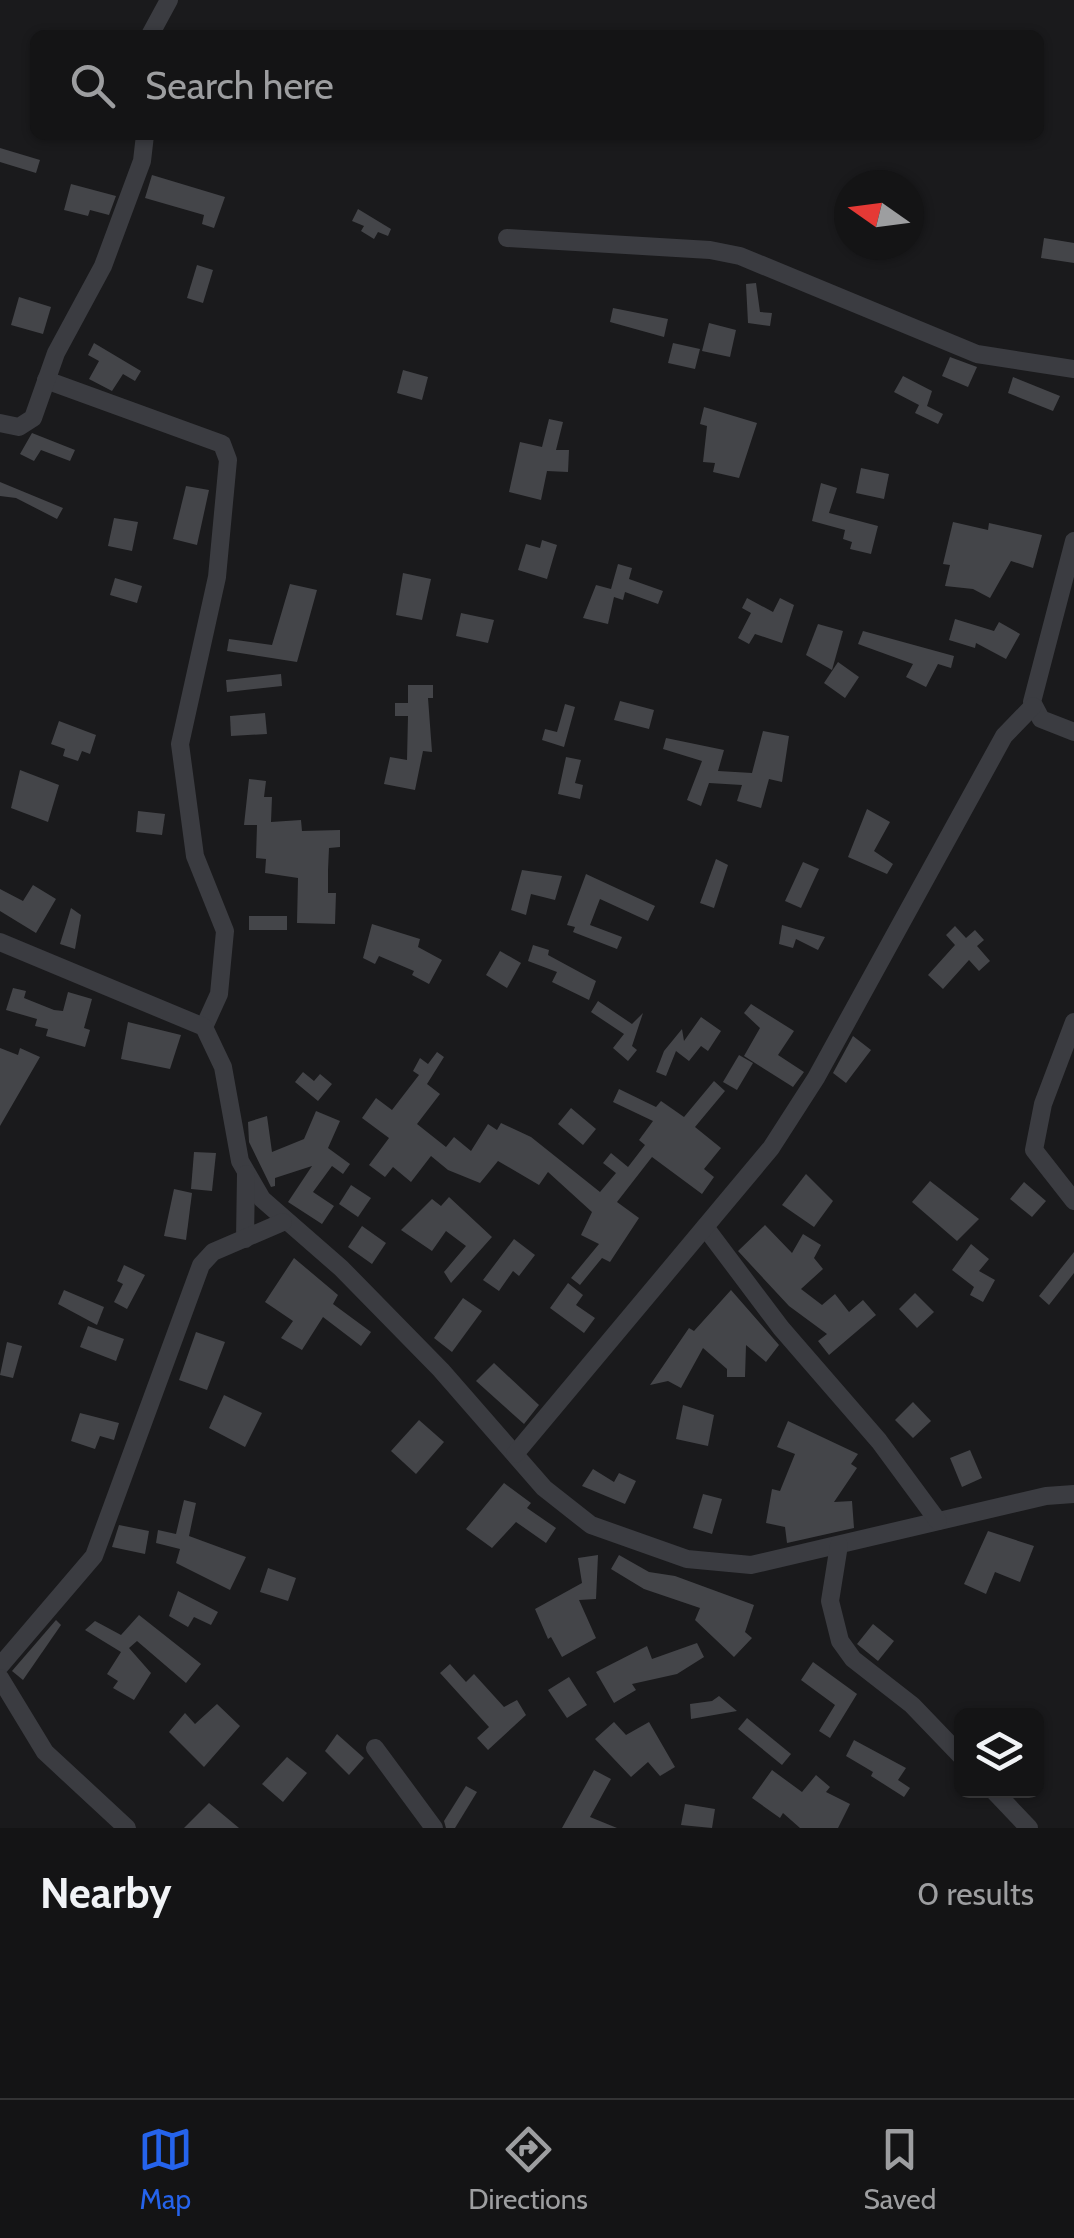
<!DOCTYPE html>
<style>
body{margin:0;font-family:Cabin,sans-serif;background:#1d1d1e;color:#f1f3f6}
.controls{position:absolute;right:30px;bottom:30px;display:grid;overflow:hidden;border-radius:15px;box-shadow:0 2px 8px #0004}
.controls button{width:90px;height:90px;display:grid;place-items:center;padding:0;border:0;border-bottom:2px solid #333334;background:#141415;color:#f1f3f6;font:50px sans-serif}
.compass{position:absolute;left:834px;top:170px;width:90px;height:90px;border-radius:50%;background:#141415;box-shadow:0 2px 8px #0004;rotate:284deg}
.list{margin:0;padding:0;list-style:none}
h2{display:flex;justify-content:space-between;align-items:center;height:130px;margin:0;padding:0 40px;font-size:42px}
h2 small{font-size:32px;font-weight:400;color:#9d9ea0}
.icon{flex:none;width:55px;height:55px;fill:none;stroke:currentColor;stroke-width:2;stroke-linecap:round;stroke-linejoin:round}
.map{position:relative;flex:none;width:1074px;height:1828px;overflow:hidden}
.search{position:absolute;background:#141415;box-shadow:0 2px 8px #0004;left:30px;right:30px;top:30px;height:110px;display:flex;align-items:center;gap:25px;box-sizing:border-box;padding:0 35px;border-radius:15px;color:#9d9ea0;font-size:38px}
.sheet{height:270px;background:#141415}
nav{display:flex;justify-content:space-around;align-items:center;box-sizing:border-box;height:140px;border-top:2px solid #333334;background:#141415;font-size:28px;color:#9d9ea0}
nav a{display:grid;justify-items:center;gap:5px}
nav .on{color:#2563eb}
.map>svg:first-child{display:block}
.building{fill:#444549}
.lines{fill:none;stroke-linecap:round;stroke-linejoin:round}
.minor{stroke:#3b3c41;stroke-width:18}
</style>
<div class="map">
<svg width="1074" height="1828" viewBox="0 0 1074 1828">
<rect width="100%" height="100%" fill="#1a1a1c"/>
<g class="building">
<path d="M0,148L40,160L36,173L0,162Z"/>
<path d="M152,175L225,197L214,228L202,224L204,215L145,198Z"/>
<path d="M71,184L116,196L109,215L90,210L88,216L64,210Z"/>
<path d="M358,209L391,229L388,236L378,232L374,239L361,231L364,226L352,221Z"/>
<path d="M1044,238L1074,243V263L1041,258Z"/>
<path d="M197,265L213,270L203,303L187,298Z"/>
<path d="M756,283L760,312L772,313L770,326L748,323L746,284Z"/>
<path d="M19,297L51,307L43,334L11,325Z"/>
<path d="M613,308L668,319L664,337L610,322Z"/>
<path d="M709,323L736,330L730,357L702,351Z"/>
<path d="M94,343L141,371L135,381L123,374L112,391L89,379L99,361L88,355Z"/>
<path d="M673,343L700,349L695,369L668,363Z"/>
<path d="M950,357L977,367L968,387L942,376Z"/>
<path d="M403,370L428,377L422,400L397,393Z"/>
<path d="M903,376L932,391L927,406L943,414L938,424L915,413L919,405L894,392Z"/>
<path d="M1013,377L1060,396L1053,411L1008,393Z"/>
<path d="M704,407L757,423L739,478L713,472L715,463L703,462L707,426L700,424Z"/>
<path d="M549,419L563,422L556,450H569L568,472L547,471L541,500L509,492L520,442L542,447Z"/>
<path d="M32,433L75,450L70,461L41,450L34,461L20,454Z"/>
<path d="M861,468L889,474L884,499L856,493Z"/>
<path d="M0,482L63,508L57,519L16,498L0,496Z"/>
<path d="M821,483L837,488L829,513L878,526L871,554L850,549L852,542L843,539L845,530L812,521Z"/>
<path d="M186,486L209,490L197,545L173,539Z"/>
<path d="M114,518L138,522L132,551L108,546Z"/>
<path d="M953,522L988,530L989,523L1042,535L1033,568L1011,561L990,598L973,589L945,586L950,565L943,564Z"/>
<path d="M542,540L557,545L547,579L518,570L526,544L540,548Z"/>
<path d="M618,564L632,568L629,579L663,591L658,604L625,592L623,600L614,597L608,624L583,618L596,585L611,589Z"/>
<path d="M403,573L431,579L422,620L396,615Z"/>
<path d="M115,578L142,586L137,603L110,595Z"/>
<path d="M290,584L317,590L297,662L227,651L229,639L272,645Z"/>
<path d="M747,598L773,612L780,598L794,605L782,643L755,634L749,644L738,638L751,613L742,608Z"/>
<path d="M461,613L494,620L488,643L456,636Z"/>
<path d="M955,619L994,631L999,622L1020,634L1006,659L976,643L975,648L949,640Z"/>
<path d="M818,624L843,631L832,670L806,655Z"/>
<path d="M863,631L954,656L951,668L938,664L926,687L906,677L913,664L858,644Z"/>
<path d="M838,662L859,677L845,698L824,683Z"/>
<path d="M281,674L282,686L227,692L226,680Z"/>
<path d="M408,685H433V698H428L432,752L423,751L415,790L384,784L390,757L407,760L408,716H395V703H408Z"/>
<path d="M620,701L654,710L649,729L614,720Z"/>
<path d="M565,704L575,707L564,747L542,740L545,729L557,732Z"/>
<path d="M265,713L267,734L231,736L230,716Z"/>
<path d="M59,721L96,735L90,754L82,751L78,761L63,756L65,749L51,744Z"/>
<path d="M763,731L789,736L782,782L769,779L761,808L737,801L742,785L709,783L701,806L687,800L702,761L663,749L666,738L724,750L718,771L752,773Z"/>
<path d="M566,757L581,760L575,783L583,785L580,799L558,794Z"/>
<path d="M20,770L59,785L48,822L11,808Z"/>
<path d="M249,779L266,781L264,797H272L271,822L301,820L302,831L340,830V847L329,848L328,870V893H336L335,924L297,923L298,878L265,873L266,859L256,858L257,825H244Z"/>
<path d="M867,809L890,822L874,851L893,864L887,874L848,857Z"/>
<path d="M138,811L165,814L162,835L136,832Z"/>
<path d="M716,859L728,865L714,908L700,903Z"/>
<path d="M803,862L819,869L801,908L785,901Z"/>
<path d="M522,870L562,876L555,900L531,894L526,915L511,910Z"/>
<path d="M586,874L655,906L648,921L600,899L590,925L622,937L617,949L573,932L575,927L567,925Z"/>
<path d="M33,885L56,899L36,933L0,911V889L23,901Z"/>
<path d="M71,908L81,915L75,949L60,944Z"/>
<rect x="249" y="916" width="38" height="14"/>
<path d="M372,924L420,939L418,947L442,960L429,984L412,975L414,971L379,956L375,964L363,958Z"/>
<path d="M782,925L799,930L825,937L818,950L796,939L793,948L779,944Z"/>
<path d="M955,926L966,938L975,930L984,940L977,946L990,961L979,971L969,960L943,989L928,975L955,945L946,935Z"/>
<path d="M533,945L549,950L548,955L596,981L589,1000L552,982L557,972L528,961Z"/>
<path d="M500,951L521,963L507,988L486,975Z"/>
<path d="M13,988L26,991L24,998L54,1010L63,1011L68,992L92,999L84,1028L90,1030L85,1047L46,1036L48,1029L35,1026L37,1019L6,1010Z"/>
<path d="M598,1001L632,1024L643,1013L632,1046L637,1050L628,1061L613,1048L624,1034L591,1012Z"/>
<path d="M751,1004L794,1031L778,1055L804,1072L793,1087L744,1056L760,1028L744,1013Z"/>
<path d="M701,1017L721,1031L708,1051L701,1046L689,1061L676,1051L666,1076L656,1072L664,1051L682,1029L684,1041Z"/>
<path d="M128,1022L181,1035L170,1069L121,1059Z"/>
<path d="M853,1036L871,1050L846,1083L833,1073Z"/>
<path d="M0,1048L18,1055L20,1048L40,1057L0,1126Z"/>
<path d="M437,1052L444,1057L427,1084L440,1094L417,1124L446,1147L454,1137L471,1151L488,1124L497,1130L501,1123L531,1137L600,1192L616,1173L603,1163L611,1153L628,1167L645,1145L639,1140L653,1121L613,1102L619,1089L656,1107L661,1101L684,1117L714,1081L725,1091L695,1127L721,1148L704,1169L714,1177L702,1194L652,1157L617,1202L639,1218L610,1262L602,1258L580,1285L571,1278L599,1244L581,1235L592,1212L548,1172L539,1185L498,1161L480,1183L448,1170L431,1156L411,1182L393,1167L385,1177L369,1165L389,1138L362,1118L376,1098L392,1110L419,1075L413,1071L420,1058L428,1064Z"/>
<path d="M739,1055L753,1063L737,1090L723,1082Z"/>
<path d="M303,1072L314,1081L320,1074L332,1084L318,1101L295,1082Z"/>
<path d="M571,1108L596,1129L583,1145L558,1124Z"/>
<path d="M316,1111L340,1121L328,1148L350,1164L343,1174L332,1166L313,1192L334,1206L322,1224L288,1202L312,1166L275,1178V1186L271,1187L249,1142L248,1122L267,1116L272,1152L304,1139Z"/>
<path d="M194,1152L216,1153L212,1191L191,1189Z"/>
<path d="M806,1174L833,1201L814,1227L782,1205Z"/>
<path d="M930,1181L979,1219L957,1241L912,1202Z"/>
<path d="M1024,1182L1046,1201L1032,1217L1010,1199Z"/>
<path d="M351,1185L371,1198L358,1217L339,1204Z"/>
<path d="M174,1189L192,1193L186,1240L164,1236Z"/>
<path d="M449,1197L492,1237L451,1283L444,1272L466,1246L446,1231L432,1251L401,1230L432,1199L441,1206Z"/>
<path d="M765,1225L792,1253L803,1234L821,1245L814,1258L823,1269L801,1289L822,1305L835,1294L849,1312L863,1300L876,1315L829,1355L818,1341L827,1334L789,1306L738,1251Z"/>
<path d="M362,1226L386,1243L372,1264L348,1247Z"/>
<path d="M514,1239L535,1255L519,1276L513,1271L499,1291L483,1280Z"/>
<path d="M971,1244L989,1259L979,1271L995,1280L983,1302L970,1295L974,1287L952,1270Z"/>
<path d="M1074,1252V1273L1049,1305L1039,1296Z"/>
<path d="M294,1258L338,1295L333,1304L371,1332L361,1346L323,1317L302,1350L281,1338L293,1321L265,1302Z"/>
<path d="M124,1265L145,1275L127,1309L114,1302L123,1284L117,1281Z"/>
<path d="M568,1283L583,1295L576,1305L595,1318L584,1333L550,1308Z"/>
<path d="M64,1290L104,1307L97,1325L58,1304Z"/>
<path d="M731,1290L779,1345L766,1362L746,1345L745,1377H727V1369L703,1348L681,1388L668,1381L650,1385L689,1328L694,1331Z"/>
<path d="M915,1293L934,1312L917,1328L899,1309Z"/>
<path d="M463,1298L482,1311L452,1352L434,1338Z"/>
<path d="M88,1326L124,1339L116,1361L80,1347Z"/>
<path d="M196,1332L225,1342L207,1390L179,1380Z"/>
<path d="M7,1342L22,1346L13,1378L0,1375Z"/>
<path d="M494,1363L539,1405L524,1424L476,1381Z"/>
<path d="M224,1395L262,1413L245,1447L209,1428Z"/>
<path d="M913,1402L931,1421L913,1438L895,1420Z"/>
<path d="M683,1405L714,1415L708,1446L676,1439Z"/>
<path d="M80,1413L119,1423L114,1440L100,1436L95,1449L71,1441Z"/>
<path d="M419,1420L444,1442L416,1474L391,1451Z"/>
<path d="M788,1421L858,1454L851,1464L857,1468L834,1502L852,1501L854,1528L787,1543L785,1527L766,1523L772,1489L780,1491L795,1454L777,1447Z"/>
<path d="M970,1450L982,1478L962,1487L950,1458Z"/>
<path d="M593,1469L614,1482L619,1473L636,1481L625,1504L582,1486Z"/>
<path d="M504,1483L531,1503L527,1508L556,1528L546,1543L516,1522L492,1548L466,1529Z"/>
<path d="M703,1494L722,1499L712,1534L693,1528Z"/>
<path d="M184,1500L196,1503L189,1536L246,1557L230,1590L176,1563L180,1549L156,1543L158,1530L176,1534Z"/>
<path d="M119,1525L149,1531L145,1554L112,1547Z"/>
<path d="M988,1531L1034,1546L1020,1582L995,1572L986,1594L964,1584Z"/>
<path d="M598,1555L596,1599L579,1600L596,1638L562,1657L551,1637L548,1639L535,1609L582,1583L578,1558Z"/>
<path d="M619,1555L649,1572L675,1576L754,1605L745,1632L752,1638L734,1657L695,1620L700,1608L644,1589L611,1569Z"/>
<path d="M268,1568L296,1578L288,1601L260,1592Z"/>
<path d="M178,1591L218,1612L211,1625L194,1617L188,1627L169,1616Z"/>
<path d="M139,1615L201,1664L186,1683L137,1641L129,1648L151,1673L134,1700L113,1688L118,1681L107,1674L121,1652L85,1630L95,1621L121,1635Z"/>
<path d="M56,1620L61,1625L23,1680L12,1671Z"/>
<path d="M873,1624L894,1641L878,1661L857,1644Z"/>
<path d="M697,1643L704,1657L677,1674L632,1684L636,1690L614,1703L596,1672L647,1646L652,1659Z"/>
<path d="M813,1662L857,1694L830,1738L819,1731L835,1705L801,1680Z"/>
<path d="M450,1664L466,1682L474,1674L504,1707L517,1700L526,1715L488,1750L477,1738L489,1727L440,1673Z"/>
<path d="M569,1677L587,1705L567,1718L548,1690Z"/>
<path d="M719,1696L737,1711L691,1719L690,1704L712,1701Z"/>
<path d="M217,1704L240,1726L204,1767L169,1732L185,1713L195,1724Z"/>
<path d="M747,1718L791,1754L782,1765L738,1729Z"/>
<path d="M614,1722L626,1735L649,1722L675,1767L660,1776L648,1762L631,1777L595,1739Z"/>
<path d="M337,1734L364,1758L349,1775L325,1751Z"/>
<path d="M854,1740L906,1768L898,1780L910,1788L904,1797L871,1776L873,1772L846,1756Z"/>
<path d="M287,1757L307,1773L283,1802L262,1784Z"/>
<path d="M594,1770L611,1779L590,1817L617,1828H562Z"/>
<path d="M772,1770L802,1792L816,1775L830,1787L826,1792L850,1804L838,1828H800L783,1813L780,1818L752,1798Z"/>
<path d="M466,1786L477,1792L455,1828H446L444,1821Z"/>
<path d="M209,1803L239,1828H184Z"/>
<path d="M685,1804L715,1809L712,1828L681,1825Z"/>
</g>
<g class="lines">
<g class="minor">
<path d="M150,35L169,0"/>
<path d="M507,238L710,250L740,256L977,354L1074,369"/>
<path d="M46,380L222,444L228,460L217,577L180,744L195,856L225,931L219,994L204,1027"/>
<path d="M0,423L19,427L33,418L56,353L103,266L142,161L145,135"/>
<path d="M1074,541L1032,702L1041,719L1074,732"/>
<path d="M0,942L204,1027L223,1067L240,1161L262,1199L341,1268L441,1370L544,1488L591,1525L687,1559L751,1565L1046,1496L1074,1494"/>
<path d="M1074,1022L1043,1104L1034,1150L1074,1201"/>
<path d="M705,1227L781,1328L879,1441L938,1521"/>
<path d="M245,1239L246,1174"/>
<path d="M515,1454L771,1148L816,1078L1004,736L1033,706"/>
<path d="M839,1545L830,1601L840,1641L853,1659L912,1705L962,1757"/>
<path d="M0,1666L94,1556L201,1265L213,1252L283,1222"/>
<path d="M0,1678L45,1752L127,1828"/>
<path d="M375,1748L434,1828"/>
<path d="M993,1790L1029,1828"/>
</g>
</g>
</svg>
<div class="controls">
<button><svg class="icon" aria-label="layers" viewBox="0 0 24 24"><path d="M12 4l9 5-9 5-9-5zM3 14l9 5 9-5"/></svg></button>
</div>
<svg class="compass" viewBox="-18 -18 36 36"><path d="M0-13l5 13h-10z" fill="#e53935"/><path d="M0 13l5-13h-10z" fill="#9d9ea0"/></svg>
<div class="search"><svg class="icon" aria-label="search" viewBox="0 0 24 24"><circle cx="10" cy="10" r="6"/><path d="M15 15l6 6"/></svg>Search here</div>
</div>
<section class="sheet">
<h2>Nearby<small>0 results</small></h2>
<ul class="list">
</ul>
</section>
<nav>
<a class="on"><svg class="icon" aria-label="map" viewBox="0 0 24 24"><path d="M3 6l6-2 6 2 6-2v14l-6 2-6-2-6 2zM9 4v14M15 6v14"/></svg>Map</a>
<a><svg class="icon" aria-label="directions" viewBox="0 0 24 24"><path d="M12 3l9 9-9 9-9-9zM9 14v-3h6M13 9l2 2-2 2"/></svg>Directions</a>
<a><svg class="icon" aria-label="saved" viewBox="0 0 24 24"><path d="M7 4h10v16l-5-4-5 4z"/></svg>Saved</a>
</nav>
